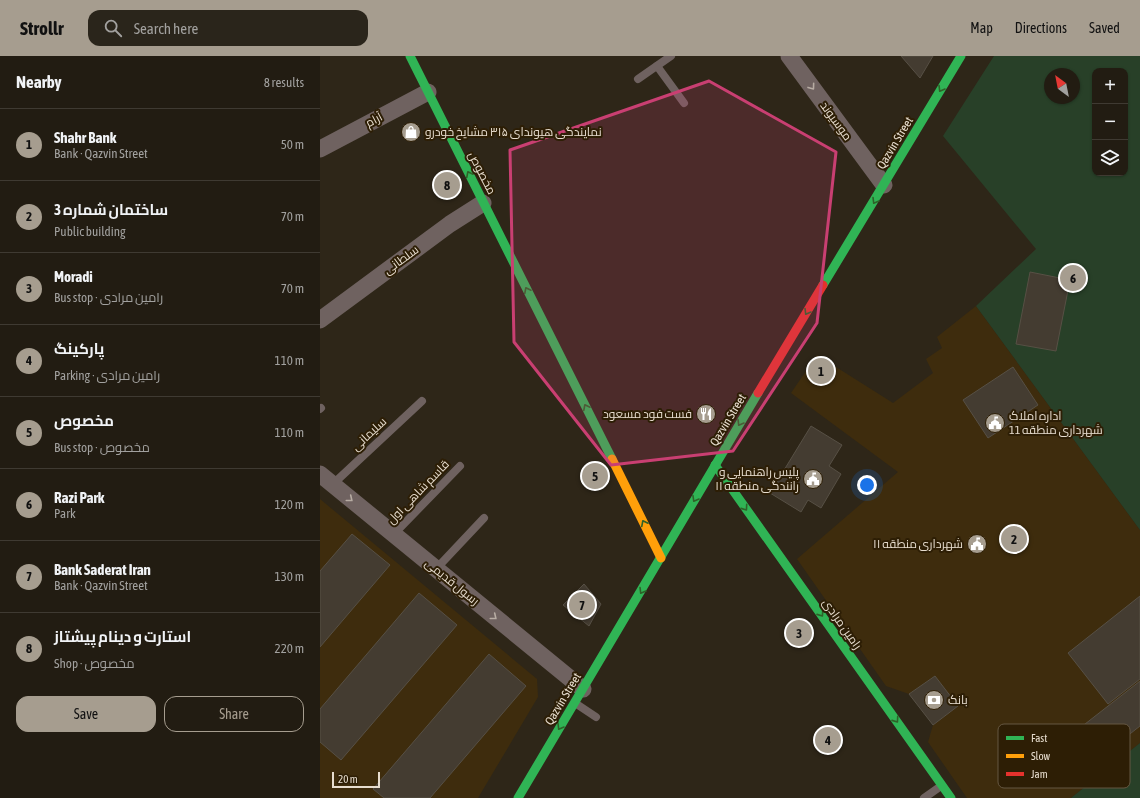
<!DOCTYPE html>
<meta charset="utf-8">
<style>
body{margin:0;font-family:"Asap Condensed",Cairo,sans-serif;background:#2a251b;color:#f1f3f6}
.controls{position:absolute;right:12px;top:12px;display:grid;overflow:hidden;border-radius:8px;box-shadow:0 1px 3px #0004}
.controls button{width:36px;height:36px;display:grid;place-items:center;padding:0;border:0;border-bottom:1px solid #3f3a32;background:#221c12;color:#f1f3f6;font:20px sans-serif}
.compass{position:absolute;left:724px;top:12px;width:36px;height:36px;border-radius:50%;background:#221c12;box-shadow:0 1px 3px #0004;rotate:328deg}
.scale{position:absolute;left:12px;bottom:10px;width:48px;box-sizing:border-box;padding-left:4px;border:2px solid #e7ddcf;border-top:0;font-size:11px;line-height:14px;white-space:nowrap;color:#e7ddcf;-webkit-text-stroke:3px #2d1e05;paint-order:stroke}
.you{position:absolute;left:547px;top:429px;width:14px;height:14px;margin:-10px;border:3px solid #fff;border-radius:50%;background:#1a73e8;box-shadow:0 0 0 6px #1a73e833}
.badge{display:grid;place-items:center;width:26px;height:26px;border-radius:50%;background:#a69d8f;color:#111;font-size:13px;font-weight:700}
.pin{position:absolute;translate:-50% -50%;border:2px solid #fff;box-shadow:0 1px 4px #0006}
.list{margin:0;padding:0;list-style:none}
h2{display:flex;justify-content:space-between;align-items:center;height:52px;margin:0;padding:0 16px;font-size:17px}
h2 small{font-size:13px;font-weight:400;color:#a2a19f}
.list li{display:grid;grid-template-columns:26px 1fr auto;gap:12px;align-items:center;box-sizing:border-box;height:72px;padding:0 16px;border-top:1px solid #3f3a32}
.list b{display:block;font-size:15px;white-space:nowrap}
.list p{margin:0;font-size:13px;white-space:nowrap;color:#a2a19f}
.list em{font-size:13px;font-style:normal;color:#a2a19f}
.actions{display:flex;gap:8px;padding:12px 16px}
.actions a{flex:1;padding:9px 0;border:1px solid #a69d8f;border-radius:12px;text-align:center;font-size:14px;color:#a69d8f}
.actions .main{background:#a69d8f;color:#111}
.icon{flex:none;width:22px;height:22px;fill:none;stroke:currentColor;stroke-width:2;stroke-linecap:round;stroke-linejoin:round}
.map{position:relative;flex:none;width:820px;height:742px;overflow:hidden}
header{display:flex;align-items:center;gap:24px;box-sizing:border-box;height:56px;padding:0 20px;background:#a69d8f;color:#111}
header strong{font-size:19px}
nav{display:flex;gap:22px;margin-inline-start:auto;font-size:14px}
.search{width:280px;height:36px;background:#2a251b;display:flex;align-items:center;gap:10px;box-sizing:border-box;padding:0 14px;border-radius:12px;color:#a2a19f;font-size:15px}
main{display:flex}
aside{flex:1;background:#221c12}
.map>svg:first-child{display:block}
.built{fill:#3e2c0d}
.green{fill:#284028;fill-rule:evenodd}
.building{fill:#443c31;stroke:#575045}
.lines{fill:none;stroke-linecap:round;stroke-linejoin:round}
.lane{stroke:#6f6260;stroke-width:8}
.street{stroke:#6f6260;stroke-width:17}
.fast{stroke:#30b455;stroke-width:9}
.slow{stroke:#ff9f0a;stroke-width:9}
.jam{stroke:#e5322d;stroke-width:9}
.oneway{stroke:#b7aca3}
.oneway2{stroke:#2e6229}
.marked{fill:#c93f72;fill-opacity:0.2;stroke:#c93f72;stroke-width:3;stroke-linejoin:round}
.labels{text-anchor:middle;stroke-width:4;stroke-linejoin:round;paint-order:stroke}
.street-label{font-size:12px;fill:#e7ddcf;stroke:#2d1e05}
.poi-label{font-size:12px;fill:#e7ddcf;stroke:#2d1e05;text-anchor:start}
.key{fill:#2d1e05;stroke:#655742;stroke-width:1}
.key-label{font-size:11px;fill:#e7ddcf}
</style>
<header>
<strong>Strollr</strong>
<div class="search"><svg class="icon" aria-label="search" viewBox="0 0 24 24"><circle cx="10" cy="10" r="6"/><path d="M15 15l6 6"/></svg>Search here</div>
<nav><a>Map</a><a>Directions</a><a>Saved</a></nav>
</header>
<main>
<aside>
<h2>Nearby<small>8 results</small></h2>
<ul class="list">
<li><span class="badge">1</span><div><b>Shahr Bank</b><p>Bank · Qazvin Street</p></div><em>50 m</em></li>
<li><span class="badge">2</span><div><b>ساختمان شماره 3</b><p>Public building</p></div><em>70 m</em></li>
<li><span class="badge">3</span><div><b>Moradi</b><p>Bus stop · رامین مرادی</p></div><em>70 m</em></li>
<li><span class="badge">4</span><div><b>پارکینگ</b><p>Parking · رامین مرادی</p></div><em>110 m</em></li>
<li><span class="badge">5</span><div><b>مخصوص</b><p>Bus stop · مخصوص</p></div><em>110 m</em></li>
<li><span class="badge">6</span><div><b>Razi Park</b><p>Park</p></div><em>120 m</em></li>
<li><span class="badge">7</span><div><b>Bank Saderat Iran</b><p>Bank · Qazvin Street</p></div><em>130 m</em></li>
<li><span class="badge">8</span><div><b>استارت و دینام پیشتاز</b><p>Shop · مخصوص</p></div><em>220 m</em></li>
</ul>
<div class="actions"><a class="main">Save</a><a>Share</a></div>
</aside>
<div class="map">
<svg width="820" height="742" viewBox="0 0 820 742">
<rect width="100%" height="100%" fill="#2e2618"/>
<g class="built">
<path d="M656,250L820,474V687L751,742H647L608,686L613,669L638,650L615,620L589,638L566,630L477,503L578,416L471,337L497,299L573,347L613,317L606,303L622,292L617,281Z"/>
<path d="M0,443L217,623L218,641L158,742H0Z"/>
</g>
<g class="green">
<path d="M674,0H820V474L656,250L716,193L623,80ZM775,15H805V117H775ZM730,18H754V42H730Z"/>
<path d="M820,687V742H751Z"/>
</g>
<g class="building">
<path d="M581,0H613L600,22Z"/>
<path d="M710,216L750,224L736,295L696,288Z"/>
<path d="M693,311L718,349L668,382L643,344Z"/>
<path d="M491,370L522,389L509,410L521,418L501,452L488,444L481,456L450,437Z"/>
<path d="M32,478L70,509L0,591V515Z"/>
<path d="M264,528L281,548L269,570L243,549Z"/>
<path d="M99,537L137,569L21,704L0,686V653Z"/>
<path d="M820,540V623L788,648L748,597Z"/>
<path d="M169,598L206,630L110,742H64L53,733Z"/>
<path d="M615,620L638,650L613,669L589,638Z"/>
<path d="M820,625V670L773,707L751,679Z"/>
</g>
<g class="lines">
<g class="lane">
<path d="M337,10L364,47"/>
<path d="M318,23L351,0"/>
<path d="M0,353L1,352"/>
<path d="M13,428L102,345"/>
<path d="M74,478L140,410"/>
<path d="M116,513L164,462"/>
<path d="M255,647L276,661"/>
<path d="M604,742L621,730"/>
</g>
<g class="street">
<path d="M469,0L564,129"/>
<path d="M0,93L108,36"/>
<path d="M0,264L130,168L163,147"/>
<path d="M0,418L263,633"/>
</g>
<g class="fast">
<path d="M90,0L292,403"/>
<path d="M503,229L641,0"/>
<path d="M395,409L631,742"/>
<path d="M198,742L438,337"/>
</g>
<path class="slow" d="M292,403L341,502"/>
<path class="jam" d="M438,337L503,229"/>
</g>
<defs><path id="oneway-chevron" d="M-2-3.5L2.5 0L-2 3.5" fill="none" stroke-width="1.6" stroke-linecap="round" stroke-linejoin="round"/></defs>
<g class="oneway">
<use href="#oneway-chevron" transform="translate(492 31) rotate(54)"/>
<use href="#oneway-chevron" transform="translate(30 443) rotate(39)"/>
<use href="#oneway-chevron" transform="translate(174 561) rotate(39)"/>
</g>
<g class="oneway2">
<use href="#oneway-chevron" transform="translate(621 33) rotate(121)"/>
<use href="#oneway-chevron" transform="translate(149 118) rotate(-117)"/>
<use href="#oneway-chevron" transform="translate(555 145) rotate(121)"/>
<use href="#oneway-chevron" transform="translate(207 234) rotate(-117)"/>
<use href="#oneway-chevron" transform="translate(487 256) rotate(121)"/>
<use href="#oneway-chevron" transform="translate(266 351) rotate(-117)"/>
<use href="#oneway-chevron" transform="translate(420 367) rotate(121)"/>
<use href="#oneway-chevron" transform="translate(375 443) rotate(120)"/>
<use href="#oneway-chevron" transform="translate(425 452) rotate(55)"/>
<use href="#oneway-chevron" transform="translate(324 467) rotate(-117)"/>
<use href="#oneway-chevron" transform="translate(322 535) rotate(121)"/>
<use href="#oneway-chevron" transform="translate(501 558) rotate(55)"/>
<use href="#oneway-chevron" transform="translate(576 664) rotate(55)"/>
<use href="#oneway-chevron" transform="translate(240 671) rotate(121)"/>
</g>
<path class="marked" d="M389,25L516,96L497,267L413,395L291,409L194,286L190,94Z"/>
<defs>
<g id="shop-disc" transform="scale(1)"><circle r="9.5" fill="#a69d8f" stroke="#2d1e05"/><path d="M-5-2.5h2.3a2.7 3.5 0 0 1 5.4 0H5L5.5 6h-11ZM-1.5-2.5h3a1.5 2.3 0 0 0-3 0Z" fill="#fff"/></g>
<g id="restaurant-disc" transform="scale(1)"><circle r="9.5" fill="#a69d8f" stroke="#2d1e05"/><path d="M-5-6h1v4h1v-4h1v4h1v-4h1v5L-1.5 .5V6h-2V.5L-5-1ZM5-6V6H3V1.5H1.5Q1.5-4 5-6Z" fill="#fff"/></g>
<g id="civic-disc" transform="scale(1)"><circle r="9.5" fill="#a69d8f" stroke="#2d1e05"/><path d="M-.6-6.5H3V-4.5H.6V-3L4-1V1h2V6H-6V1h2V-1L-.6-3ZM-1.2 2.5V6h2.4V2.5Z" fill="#fff"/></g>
<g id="bank-disc" transform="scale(1)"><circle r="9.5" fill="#a69d8f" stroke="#2d1e05"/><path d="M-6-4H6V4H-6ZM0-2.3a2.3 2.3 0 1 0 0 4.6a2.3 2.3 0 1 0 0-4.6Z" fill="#fff"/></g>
</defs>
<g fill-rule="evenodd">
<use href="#shop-disc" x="91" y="76"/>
<use href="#restaurant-disc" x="386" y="358"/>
<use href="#civic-disc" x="675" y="367"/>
<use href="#civic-disc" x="493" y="423"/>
<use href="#civic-disc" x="657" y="488"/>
<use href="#bank-disc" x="614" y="644"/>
</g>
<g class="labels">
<g class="street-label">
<text transform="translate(54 64) rotate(-28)" y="4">آرام</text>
<text transform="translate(516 65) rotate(54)" y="4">موسیوند</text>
<text transform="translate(575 87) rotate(-59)" y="4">Qazvin Street</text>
<text transform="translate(162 117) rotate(63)" y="4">مخصوص</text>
<text transform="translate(81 204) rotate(-36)" y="4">سلطانی</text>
<text transform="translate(408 364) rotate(-59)" y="4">Qazvin Street</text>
<text transform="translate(49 378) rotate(-43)" y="4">سلیمانی</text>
<text transform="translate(98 436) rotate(-46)" y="4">قاسم شاهی اول</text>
<text transform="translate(132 526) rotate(39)" y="4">رسول قدیمی</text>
<text transform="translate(522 568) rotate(55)" y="4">رامین مرادی</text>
<text transform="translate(243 643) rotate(-59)" y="4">Qazvin Street</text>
</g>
<g class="poi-label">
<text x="105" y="80">نمایندگی هیوندای ۳۱۵ مشایخ خودرو</text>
<text x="372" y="362" text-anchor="end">فست فود مسعود</text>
<text x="689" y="364">اداره املاک<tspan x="689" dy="14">شهرداری منطقه 11</tspan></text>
<text x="479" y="420" text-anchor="end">پلیس راهنمایی و<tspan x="479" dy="14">رانندگی منطقه ۱۱</tspan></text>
<text x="643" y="492" text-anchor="end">شهرداری منطقه ۱۱</text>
<text x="628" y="648">بانک</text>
</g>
</g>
<rect x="678" y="668" width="132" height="64" rx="6" class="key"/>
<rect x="686" y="680" width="18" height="4" fill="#30b455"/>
<rect x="686" y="698" width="18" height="4" fill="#ff9f0a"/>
<rect x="686" y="716" width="18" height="4" fill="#e5322d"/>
<g class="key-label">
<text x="711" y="686">Fast</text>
<text x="711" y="704">Slow</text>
<text x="711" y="722">Jam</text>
</g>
</svg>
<div class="controls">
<button>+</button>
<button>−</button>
<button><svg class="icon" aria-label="layers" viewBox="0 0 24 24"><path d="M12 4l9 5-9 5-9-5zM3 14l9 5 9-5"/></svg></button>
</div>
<svg class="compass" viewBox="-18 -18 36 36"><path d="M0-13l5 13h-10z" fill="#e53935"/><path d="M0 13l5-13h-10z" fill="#a2a19f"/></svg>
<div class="scale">20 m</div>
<div class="you"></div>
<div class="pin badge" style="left:501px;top:315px">1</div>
<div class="pin badge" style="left:694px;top:483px">2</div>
<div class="pin badge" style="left:479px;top:577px">3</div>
<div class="pin badge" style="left:508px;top:684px">4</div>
<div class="pin badge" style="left:275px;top:420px">5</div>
<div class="pin badge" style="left:753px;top:222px">6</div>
<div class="pin badge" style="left:262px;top:549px">7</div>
<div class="pin badge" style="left:127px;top:129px">8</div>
</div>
</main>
